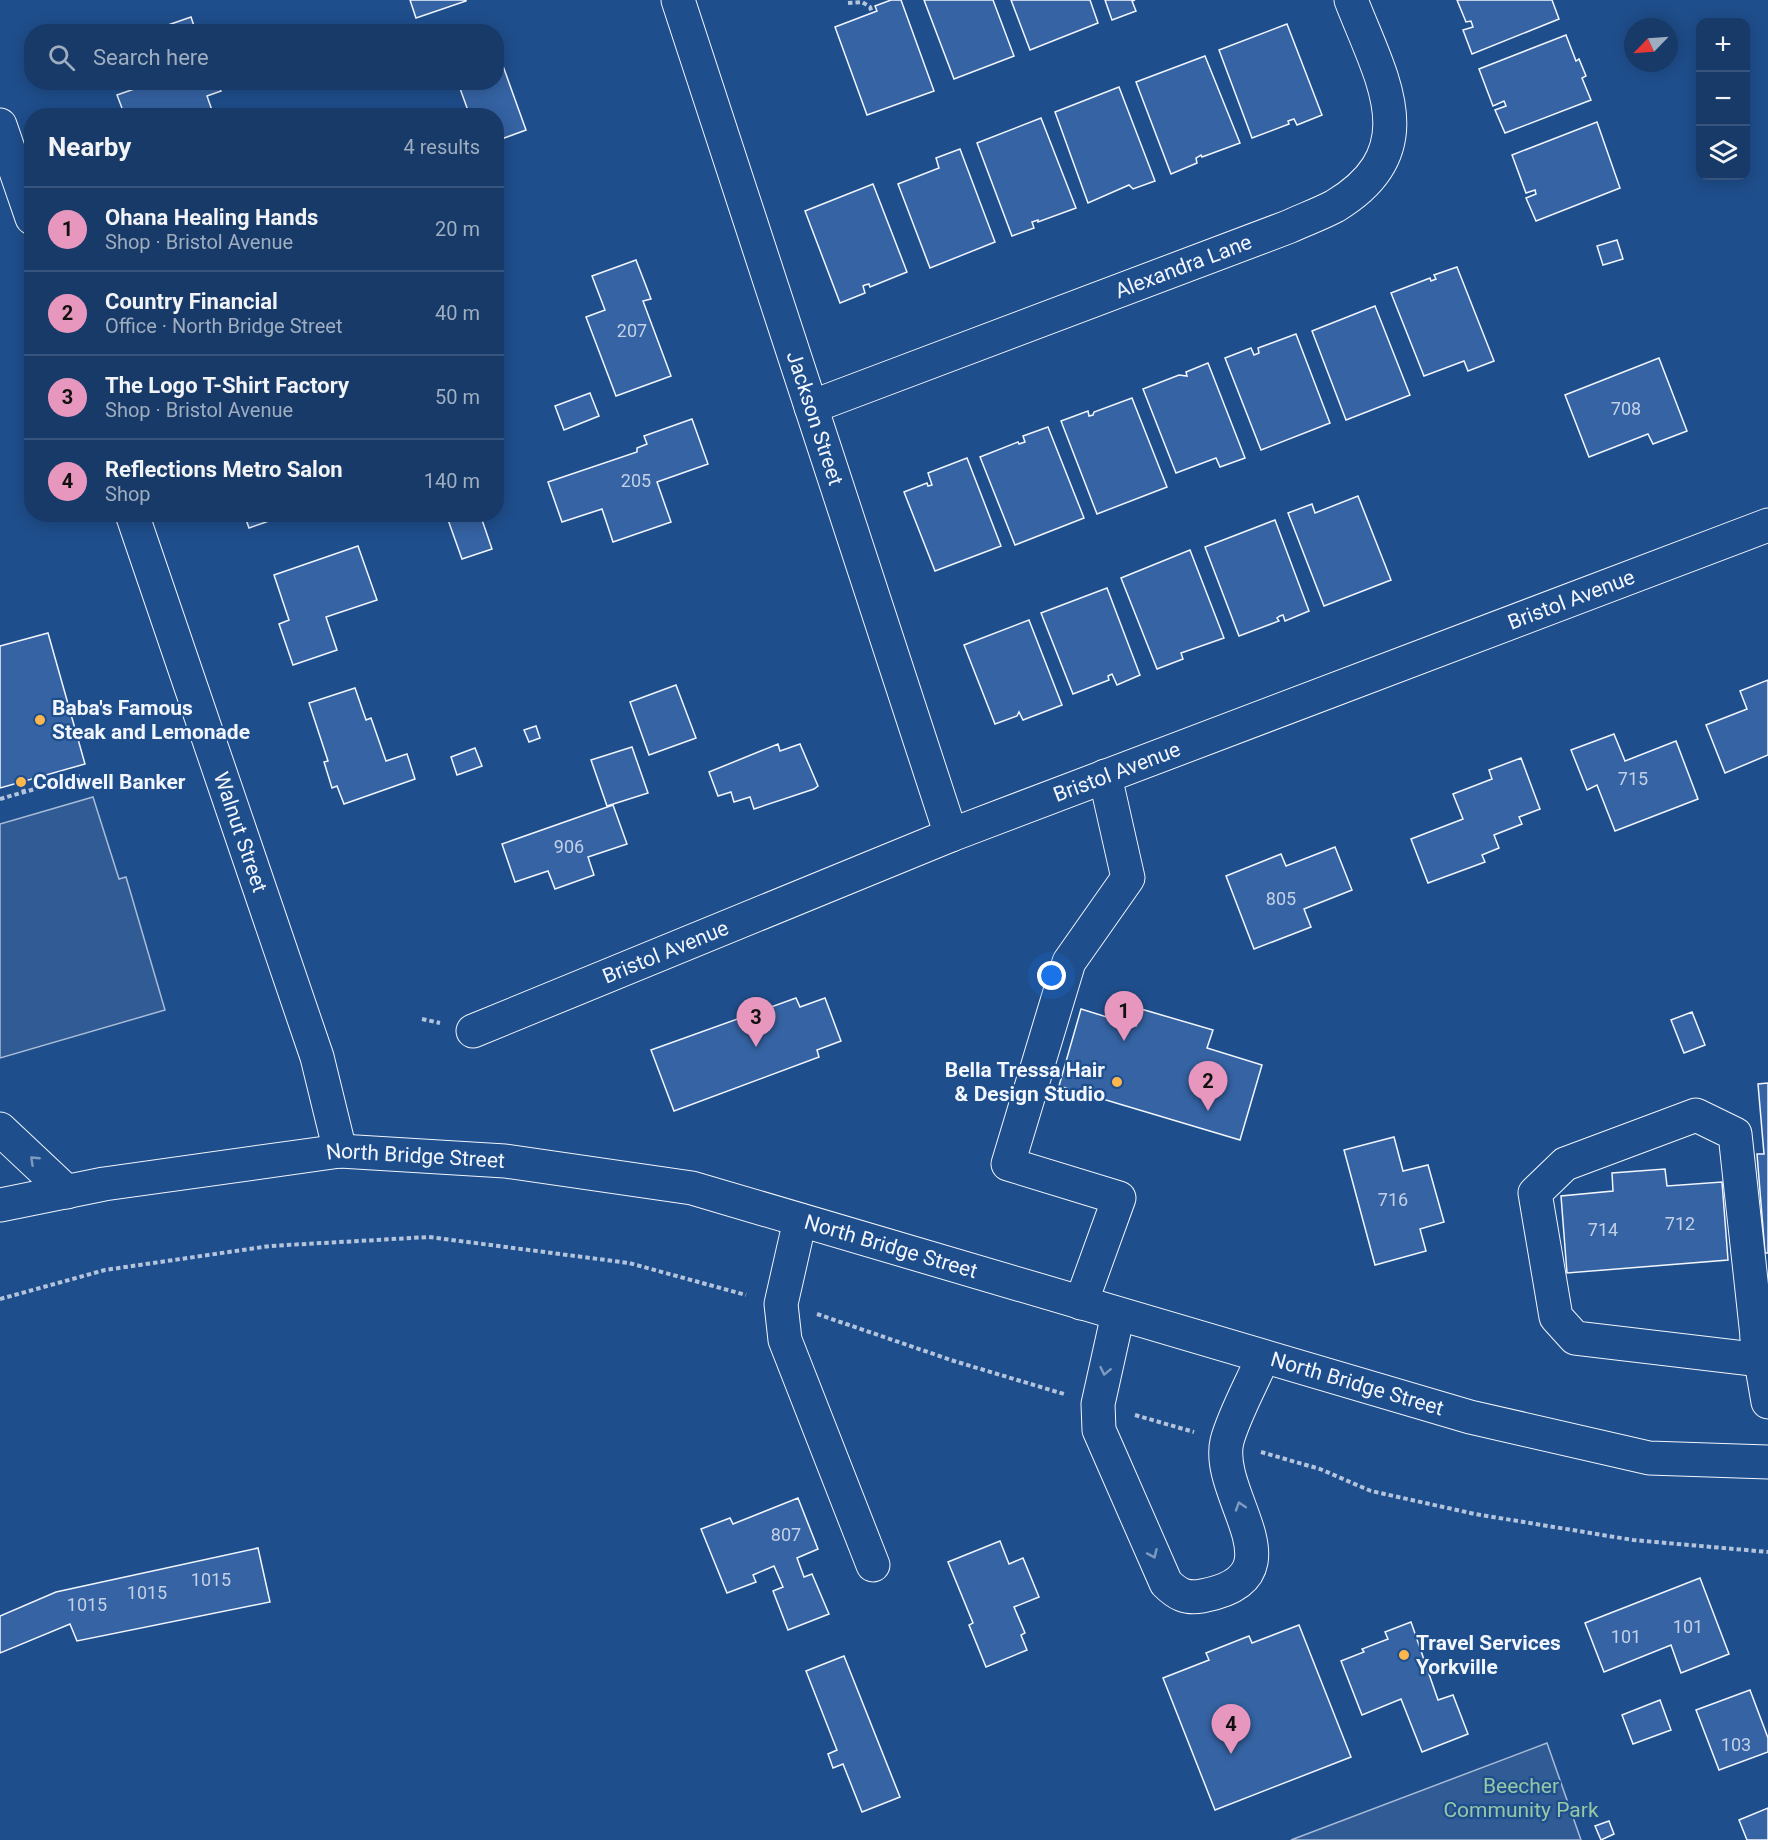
<!DOCTYPE html>
<meta charset="utf-8">
<style>
body{margin:0;font-family:Roboto,sans-serif;background:#244571;color:#f1f3f6}
.controls{position:absolute;right:18px;top:18px;display:grid;overflow:hidden;border-radius:12px;box-shadow:0 3px 15px #0003}
.controls button{width:54px;height:54px;display:grid;place-items:center;padding:0;border:0;border-bottom:2px solid #36547d;background:#173a69;color:#f1f3f6;font:30px sans-serif}
.compass{position:absolute;left:1624px;top:18px;width:54px;height:54px;border-radius:50%;background:#173a69;box-shadow:0 3px 15px #0003;rotate:245deg}
.you{position:absolute;left:1052px;top:976px;width:21px;height:21px;margin:-15px;border:4px solid #fff;border-radius:50%;background:#1a73e8;box-shadow:0 0 0 9px #1a73e833}
.badge{display:grid;place-items:center;width:39px;height:39px;border-radius:50%;background:#e797bd;color:#111;font-size:20px;font-weight:700}
.pin{position:absolute;translate:-50% -50px;filter:drop-shadow(0 2px 3px #0008)}
.pin::after{content:'';position:absolute;top:32px;width:21px;height:18px;background:inherit;clip-path:polygon(0 0,100% 0,50% 100%)}
.list{margin:0;padding:0;list-style:none}
h2{display:flex;justify-content:space-between;align-items:center;height:78px;margin:0;padding:0 24px;font-size:26px}
h2 small{font-size:20px;font-weight:400;color:#9eadc0}
.list li{display:grid;grid-template-columns:39px 1fr auto;gap:18px;align-items:center;box-sizing:border-box;height:84px;padding:0 24px;border-top:2px solid #36547d}
.list b{display:block;font-size:22px;white-space:nowrap}
.list p{margin:0;font-size:20px;white-space:nowrap;color:#9eadc0}
.list em{font-size:20px;font-style:normal;color:#9eadc0}
.icon{flex:none;width:33px;height:33px;fill:none;stroke:currentColor;stroke-width:2;stroke-linecap:round;stroke-linejoin:round}
.map{position:relative;flex:none;width:1768px;height:1840px;overflow:hidden}
.search{position:absolute;background:#173a69;box-shadow:0 3px 15px #0003;left:24px;top:24px;width:480px;height:66px;display:flex;align-items:center;gap:15px;box-sizing:border-box;padding:0 21px;border-radius:24px;color:#9eadc0;font-size:22px}
.panel{position:absolute;background:#173a69;box-shadow:0 3px 15px #0003;left:24px;top:108px;width:480px;height:414px;border-radius:24px}
.map>svg:first-child{display:block}
.built{fill:#305b95;stroke:#a8bbd7;stroke-width:1.5}
.building{fill:#3563a3;stroke:#f2f6ff;stroke-width:1.5}
.lines{fill:none;stroke-linecap:round;stroke-linejoin:round}
.minor-casing{stroke:#f2f6ff;stroke-width:35}
.highway-casing{stroke:#f2f6ff;stroke-width:35}
.path{stroke:#b3c4dc;stroke-width:4;stroke-dasharray:4.5 3;stroke-linecap:butt}
.minor{stroke:#1f4e8c;stroke-width:33}
.highway{stroke:#1f4e8c;stroke-width:33}
.oneway{stroke:#7e9ac0}
.poi-dot{fill:#ffb74d;stroke:#1f4e8c;stroke-width:2}
.labels{text-anchor:middle;stroke-width:4.5;stroke-linejoin:round;paint-order:stroke}
.number-label{font-size:18px;fill:#c3d1e8}
.street-label{font-size:21px;fill:#f2f6ff;stroke:#1f4e8c}
.poi-label{font-size:21px;font-weight:bold;fill:#f2f6ff;stroke:#1f4e8c;text-anchor:start}
.park-label{font-size:21px;fill:#97c8a6;stroke:#1f4e8c}
</style>
<div class="map">
<svg width="1768" height="1840" viewBox="0 0 1768 1840">
<rect width="100%" height="100%" fill="#1f4e8c"/>
<g class="built">
<path d="M93,797L119,879L126,877L165,1010L0,1058V824Z"/>
<path d="M1547,1743L1581,1840H1291Z"/>
</g>
<g class="building">
<path d="M410,0H466V1L416,18Z"/>
<path d="M891,0H901L934,91L867,115L835,27L877,11L875,6Z"/>
<path d="M924,0H993L1014,56L954,79Z"/>
<path d="M1011,0H1090L1098,23L1030,50Z"/>
<path d="M1105,0H1135L1132,1L1136,11L1112,20Z"/>
<path d="M1457,0H1552L1559,19L1472,54L1463,30L1473,27L1471,21L1466,22Z"/>
<path d="M191,17L196,32H148Z"/>
<path d="M1287,24L1322,115L1297,125L1294,119L1288,121L1289,124L1252,138L1219,50Z"/>
<path d="M1566,35L1576,61L1579,59L1586,76L1582,78L1591,100L1505,133L1495,110L1506,106L1504,101L1493,106L1479,69Z"/>
<path d="M1205,56L1240,143L1202,157L1201,155L1196,158L1197,163L1171,174L1136,82Z"/>
<path d="M503,66L526,130L496,141V116H470L458,83L496,82V69Z"/>
<path d="M139,82H218L221,91L207,96L214,116H125L117,95L140,87Z"/>
<path d="M1119,87L1155,181L1133,189L1129,185L1088,203L1055,112Z"/>
<path d="M1041,118L1076,208L1038,222V220L1032,222L1034,228L1012,236L977,143Z"/>
<path d="M1597,122L1620,188L1536,221L1526,198L1536,194L1535,190L1526,193L1512,155Z"/>
<path d="M960,149L995,242L930,268L898,184L939,168L936,158Z"/>
<path d="M873,184L907,272L870,287L869,284L865,285L863,286L865,293L840,303L805,211Z"/>
<path d="M1617,240L1623,259L1603,265L1597,246Z"/>
<path d="M636,260L651,299L643,301L671,376L616,396L586,317L605,310L592,276Z"/>
<path d="M1457,267L1494,361L1468,371L1464,361L1424,376L1391,293L1430,278L1431,281L1436,279L1434,275Z"/>
<path d="M1375,306L1410,395L1346,420L1312,331Z"/>
<path d="M1296,334L1330,423L1261,450L1225,358L1251,348L1254,355L1259,353L1258,348Z"/>
<path d="M1659,358L1687,431L1653,444L1648,434L1589,457L1565,395Z"/>
<path d="M1208,363L1245,458L1220,467L1216,458L1176,473L1143,389L1179,375L1187,376L1186,372Z"/>
<path d="M590,393L599,416L564,430L555,406Z"/>
<path d="M1132,398L1167,487L1097,514L1061,421L1088,411L1089,416L1093,415L1094,412Z"/>
<path d="M692,419L708,464L657,482L671,522L613,542L602,509L562,522L548,482L637,452V448L647,444L644,436Z"/>
<path d="M1048,427L1084,518L1015,545L980,457L1018,442L1019,444L1025,442L1023,436Z"/>
<path d="M967,458L1001,546L935,571L904,492L927,483L928,486L932,485L928,473Z"/>
<path d="M1358,496L1391,580L1324,606L1288,513L1312,504L1315,513Z"/>
<path d="M244,514H289L249,528Z"/>
<path d="M455,514H480L492,549L462,559L447,517Z"/>
<path d="M1275,520L1309,611L1285,621L1283,615L1280,616L1277,618L1279,621L1239,636L1205,547Z"/>
<path d="M358,546L377,600L326,617L337,650L293,665L279,624L289,620L274,575Z"/>
<path d="M1190,550L1224,638L1184,652L1181,653L1183,659L1157,669L1121,578Z"/>
<path d="M1107,588L1140,675L1117,685L1112,674L1108,676L1109,680L1073,694L1041,613Z"/>
<path d="M1029,620L1062,705L1023,720L1019,712L1017,716L995,724L964,645Z"/>
<path d="M48,633L85,764L0,788V646Z"/>
<path d="M1768,680V755L1725,773L1706,725L1747,709L1740,691Z"/>
<path d="M676,685L696,738L649,755L630,702Z"/>
<path d="M355,688L366,720L371,718L386,761L407,754L415,779L344,804L337,786L332,788L324,762L328,761L309,703Z"/>
<path d="M536,726L540,738L529,742L524,730Z"/>
<path d="M1614,734L1625,761L1676,741L1698,799L1615,831L1597,785L1587,790L1571,750Z"/>
<path d="M778,744L780,751L800,744L818,786L814,789L754,809L750,797L734,802L731,792L718,796L709,772Z"/>
<path d="M632,747L648,793L607,806L591,760Z"/>
<path d="M475,748L482,766L457,775L451,757Z"/>
<path d="M1521,758L1540,809L1519,817L1522,824L1494,835L1499,848L1482,855L1485,862L1428,883L1411,839L1463,819L1453,794L1492,779L1489,770Z"/>
<path d="M613,805L627,844L588,857L594,875L555,889L548,871L515,882L502,844Z"/>
<path d="M1335,847L1352,890L1304,909L1311,927L1254,949L1226,876L1281,854L1286,866Z"/>
<path d="M796,998L800,1007L825,998L841,1041L817,1050L819,1057L674,1111L651,1050Z"/>
<path d="M1081,1009L1136,1026L1141,1009L1213,1030L1207,1048L1262,1065L1240,1140L1059,1086Z"/>
<path d="M1692,1012L1705,1045L1684,1053L1671,1020Z"/>
<path d="M1768,1083V1253H1765L1757,1154H1764L1758,1084Z"/>
<path d="M1394,1137L1403,1171L1428,1165L1444,1222L1420,1229L1426,1251L1375,1265L1344,1150Z"/>
<path d="M1665,1169L1667,1186L1722,1182L1728,1260L1567,1273L1561,1196L1613,1191L1612,1173Z"/>
<path d="M798,1498L818,1549L797,1558L804,1577L812,1574L829,1614L788,1630L773,1591L783,1587L774,1566L753,1575L756,1582L727,1593L701,1529L730,1518L733,1524Z"/>
<path d="M1000,1541L1009,1564L1023,1558L1039,1597L1014,1607L1025,1633L1021,1635L1027,1650L986,1667L969,1625L973,1623L948,1562Z"/>
<path d="M258,1548L270,1602L77,1641L70,1624L0,1653V1616L56,1592Z"/>
<path d="M1700,1578L1729,1654L1681,1673L1671,1645L1604,1672L1585,1623Z"/>
<path d="M1411,1622L1438,1700L1453,1695L1468,1734L1422,1752L1401,1699L1362,1715L1341,1661L1364,1652L1362,1649L1388,1639L1385,1632Z"/>
<path d="M1299,1625L1351,1757L1215,1810L1163,1678L1209,1660L1206,1653L1249,1636L1252,1643Z"/>
<path d="M844,1656L900,1797L862,1812L843,1764L833,1768L828,1754L837,1750L806,1671Z"/>
<path d="M1750,1690L1768,1738V1752L1719,1770L1696,1710Z"/>
<path d="M1660,1700L1671,1730L1633,1744L1622,1715Z"/>
<path d="M1768,1808V1840H1747L1739,1820Z"/>
<path d="M1609,1821L1614,1834L1601,1840L1595,1826Z"/>
</g>
<g class="lines">
<g class="minor-casing">
<g id="minor">
<path id="s1" d="M678,0L951,835"/>
<path d="M0,125L32,218"/>
<path id="s2" d="M811,407L1288,227C1303,220 1320,214 1335,206C1428,150 1381,78 1351,0"/>
<path id="s3" d="M132,514L317,1057L340,1151"/>
<path id="s4" d="M473,1031L951,835L1768,525"/>
<path d="M0,1129L67,1192"/>
<path d="M800,1220L781,1304L785,1340L873,1565"/>
<path d="M1081,1303L1119,1198L1008,1164L1069,962L1128,878L1105,776"/>
<path d="M1118,1314L1098,1404L1099,1430L1166,1583C1177,1594 1186,1599 1202,1596C1305,1577 1214,1497 1227,1441C1234,1415 1252,1383 1263,1357"/>
<path d="M1757,1336L1735,1134L1696,1115L1565,1164L1535,1193L1556,1317L1575,1338L1761,1360"/>
<path d="M1757,1338L1768,1402"/>
</g>
</g>
<g class="highway-casing">
<g id="highway">
<path id="s5" d="M0,1205L104,1184L340,1151L505,1161L692,1188L1470,1417L1649,1458L1768,1462"/>
</g>
</g>
<g class="path">
<path d="M848,3L862,2L870,7L872,13"/>
<path d="M21,782L24,792"/>
<path d="M0,799L80,776"/>
<path d="M422,1019L440,1023"/>
<path d="M0,1299L105,1270L270,1246L429,1237L629,1263L746,1295"/>
<path d="M817,1314L954,1361L1064,1394"/>
<path d="M1135,1415L1194,1432"/>
<path d="M1261,1452L1320,1469L1371,1491L1475,1514L1633,1540L1768,1552"/>
</g>
<use href="#minor" class="minor"/>
<use href="#highway" class="highway"/>
</g>
<defs><path id="oneway-chevron" d="M-2-3.5L2.5 0L-2 3.5" fill="none" stroke-width="1.6" stroke-linecap="round" stroke-linejoin="round" transform="scale(1.5)"/></defs>
<g class="oneway">
<use href="#oneway-chevron" transform="translate(34 1160) rotate(-137)"/>
<use href="#oneway-chevron" transform="translate(1105 1371) rotate(102)"/>
<use href="#oneway-chevron" transform="translate(1240 1506) rotate(-108)"/>
<use href="#oneway-chevron" transform="translate(1153 1554) rotate(66)"/>
</g>
<g class="poi-dot">
<circle cx="40" cy="720" r="6"/>
<circle cx="21" cy="782" r="6"/>
<circle cx="1117" cy="1082" r="6"/>
<circle cx="1404" cy="1655" r="6"/>
</g>
<g class="labels">
<g class="number-label">
<text x="632" y="337">207</text>
<text x="1626" y="415">708</text>
<text x="636" y="487">205</text>
<text x="1633" y="785">715</text>
<text x="569" y="853">906</text>
<text x="1281" y="905">805</text>
<text x="1393" y="1206">716</text>
<text x="1680" y="1230">712</text>
<text x="1603" y="1236">714</text>
<text x="786" y="1541">807</text>
<text x="211" y="1586">1015</text>
<text x="147" y="1599">1015</text>
<text x="87" y="1611">1015</text>
<text x="1688" y="1633">101</text>
<text x="1626" y="1643">101</text>
<text x="1736" y="1751">103</text>
</g>
<g class="street-label">
<text dy="7" stroke="none"><textPath href="#s2" startOffset="398">Alexandra Lane</textPath></text>
<text dy="7" stroke="none"><textPath href="#s1" startOffset="440">Jackson Street</textPath></text>
<text dy="7" stroke="none"><textPath href="#s4" startOffset="1180">Bristol Avenue</textPath></text>
<text dy="7" stroke="none"><textPath href="#s4" startOffset="694">Bristol Avenue</textPath></text>
<text dy="7" stroke="none"><textPath href="#s3" startOffset="336">Walnut Street</textPath></text>
<text dy="7" stroke="none"><textPath href="#s4" startOffset="208">Bristol Avenue</textPath></text>
<text dy="7" stroke="none"><textPath href="#s5" startOffset="420">North Bridge Street</textPath></text>
<text dy="7" stroke="none"><textPath href="#s5" startOffset="906">North Bridge Street</textPath></text>
<text dy="7" stroke="none"><textPath href="#s5" startOffset="1392">North Bridge Street</textPath></text>
</g>
<g class="poi-label">
<text x="52" y="715">Baba's Famous<tspan x="52" dy="24">Steak and Lemonade</tspan></text>
<text x="33" y="789">Coldwell Banker</text>
<text x="1105" y="1077" text-anchor="end">Bella Tressa Hair<tspan x="1105" dy="24">&amp; Design Studio</tspan></text>
<text x="1416" y="1650">Travel Services<tspan x="1416" dy="24">Yorkville</tspan></text>
</g>
<g class="park-label">
<text x="1521" y="1793">Beecher<tspan x="1521" dy="24">Community Park</tspan></text>
</g>
</g>
</svg>
<div class="controls">
<button>+</button>
<button>−</button>
<button><svg class="icon" aria-label="layers" viewBox="0 0 24 24"><path d="M12 4l9 5-9 5-9-5zM3 14l9 5 9-5"/></svg></button>
</div>
<svg class="compass" viewBox="-18 -18 36 36"><path d="M0-13l5 13h-10z" fill="#e53935"/><path d="M0 13l5-13h-10z" fill="#9eadc0"/></svg>
<div class="you"></div>
<div class="pin badge" style="left:1124px;top:1041px">1</div>
<div class="pin badge" style="left:1208px;top:1111px">2</div>
<div class="pin badge" style="left:756px;top:1047px">3</div>
<div class="pin badge" style="left:1231px;top:1754px">4</div>
<div class="search"><svg class="icon" aria-label="search" viewBox="0 0 24 24"><circle cx="10" cy="10" r="6"/><path d="M15 15l6 6"/></svg>Search here</div>
<section class="panel">
<h2>Nearby<small>4 results</small></h2>
<ul class="list">
<li><span class="badge">1</span><div><b>Ohana Healing Hands</b><p>Shop · Bristol Avenue</p></div><em>20 m</em></li>
<li><span class="badge">2</span><div><b>Country Financial</b><p>Office · North Bridge Street</p></div><em>40 m</em></li>
<li><span class="badge">3</span><div><b>The Logo T-Shirt Factory</b><p>Shop · Bristol Avenue</p></div><em>50 m</em></li>
<li><span class="badge">4</span><div><b>Reflections Metro Salon</b><p>Shop</p></div><em>140 m</em></li>
</ul>
</section>
</div>
